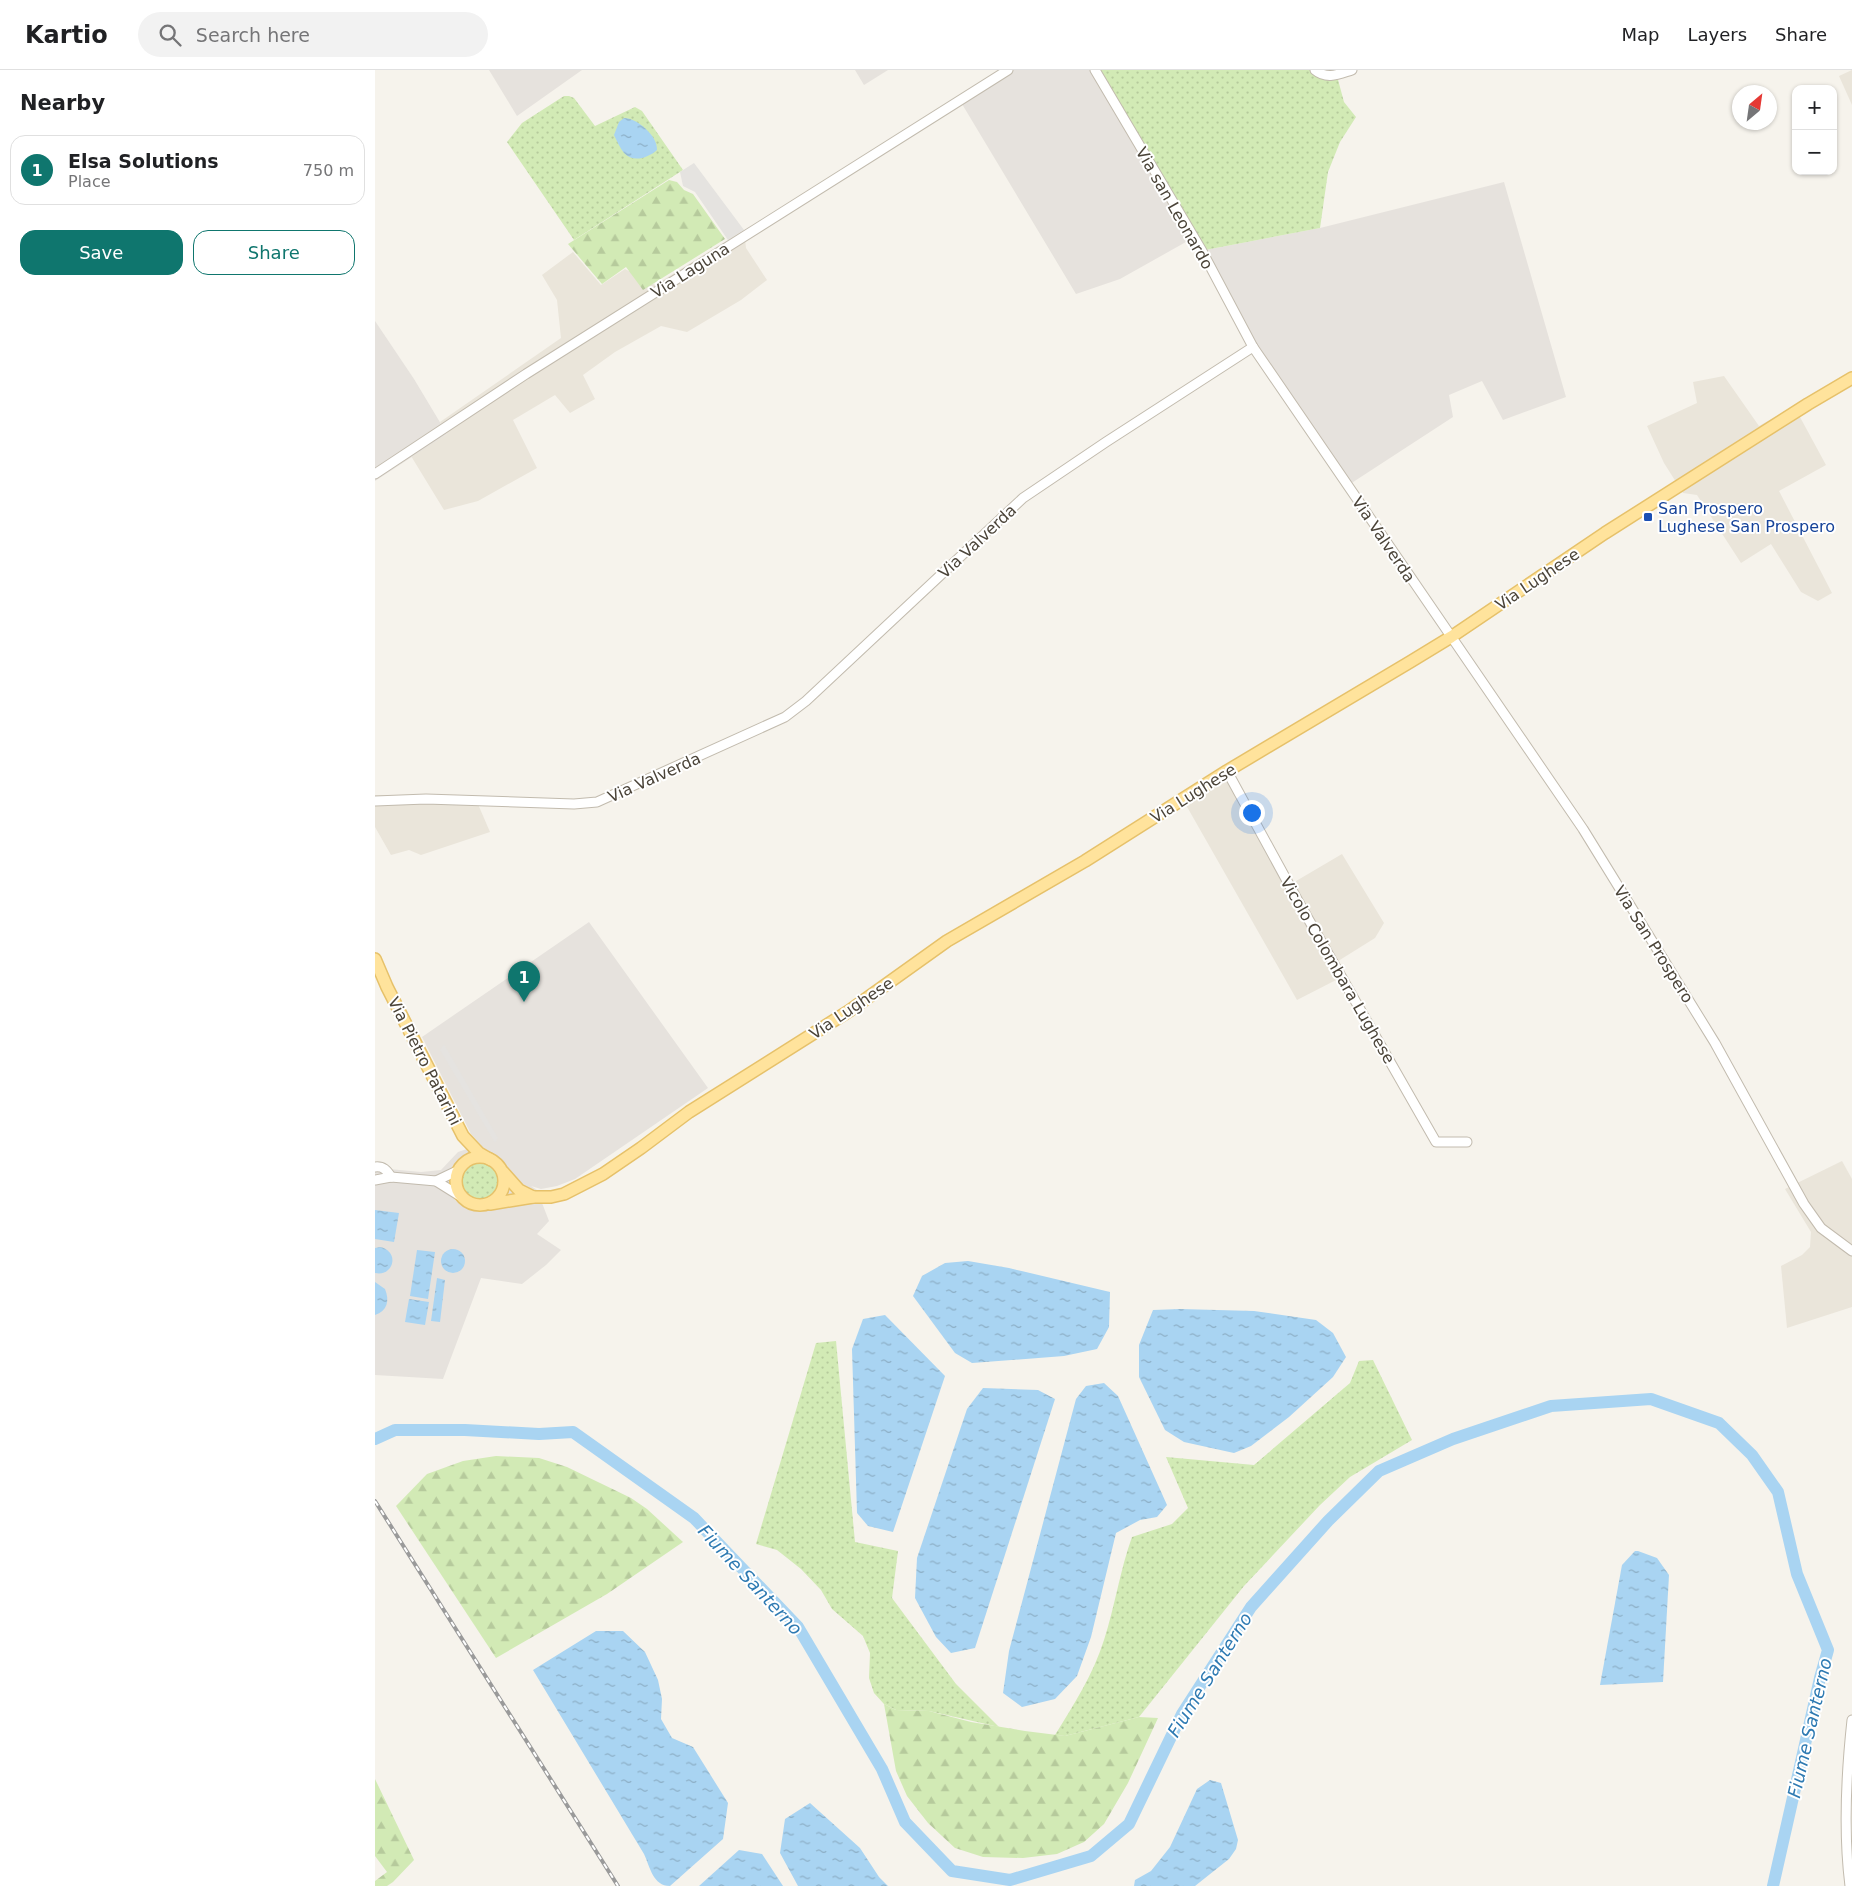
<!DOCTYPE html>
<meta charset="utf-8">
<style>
body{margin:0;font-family:"DejaVu Sans",sans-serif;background:#f2f2f2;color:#202124}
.controls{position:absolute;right:15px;top:15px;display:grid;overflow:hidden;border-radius:10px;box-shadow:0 1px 4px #0004}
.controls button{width:45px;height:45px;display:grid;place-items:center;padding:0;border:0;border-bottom:1px solid #e0e0e0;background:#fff;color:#202124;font:25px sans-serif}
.compass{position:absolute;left:1357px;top:15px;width:45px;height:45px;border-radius:50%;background:#fff;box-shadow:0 1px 4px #0004;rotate:29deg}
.you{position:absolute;left:876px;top:742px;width:18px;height:18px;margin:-12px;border:4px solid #fff;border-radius:50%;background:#1a73e8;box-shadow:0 0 0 8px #1a73e833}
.badge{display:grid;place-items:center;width:32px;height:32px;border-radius:50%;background:#0f766e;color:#fff;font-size:16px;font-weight:700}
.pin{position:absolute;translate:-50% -41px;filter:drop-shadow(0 1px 2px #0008)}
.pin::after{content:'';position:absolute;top:26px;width:18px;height:15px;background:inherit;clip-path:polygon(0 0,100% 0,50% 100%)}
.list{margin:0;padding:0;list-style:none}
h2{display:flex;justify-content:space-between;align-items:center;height:65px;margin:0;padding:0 20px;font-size:21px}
h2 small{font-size:16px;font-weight:400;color:#757577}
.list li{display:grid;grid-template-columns:32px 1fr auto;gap:15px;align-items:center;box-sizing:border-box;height:70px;margin:0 10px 10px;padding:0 10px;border:1px solid #e0e0e0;border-radius:15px}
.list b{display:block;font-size:19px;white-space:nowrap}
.list p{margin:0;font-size:16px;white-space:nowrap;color:#757577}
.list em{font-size:16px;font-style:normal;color:#757577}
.actions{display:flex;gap:10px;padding:15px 20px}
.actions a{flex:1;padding:11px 0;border:1px solid #0f766e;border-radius:15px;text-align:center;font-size:18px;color:#0f766e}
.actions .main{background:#0f766e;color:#fff}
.icon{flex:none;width:28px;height:28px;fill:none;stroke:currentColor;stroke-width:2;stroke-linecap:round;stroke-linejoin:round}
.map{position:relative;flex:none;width:1477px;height:1816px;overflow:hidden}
header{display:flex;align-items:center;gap:30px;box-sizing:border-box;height:70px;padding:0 25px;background:#fff;border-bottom:1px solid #e0e0e0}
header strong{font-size:24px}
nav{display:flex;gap:28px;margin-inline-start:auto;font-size:18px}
.search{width:350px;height:45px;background:#f2f2f2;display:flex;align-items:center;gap:12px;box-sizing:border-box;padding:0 18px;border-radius:28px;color:#757577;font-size:19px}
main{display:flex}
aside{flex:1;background:#fff}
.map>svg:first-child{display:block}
.residential{fill:#eae5da}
.industrial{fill:#e6e2dd}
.grass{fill:url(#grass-dots)}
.forest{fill:url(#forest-firs)}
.parking{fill:#e5e3e0}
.water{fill:url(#water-ripples)}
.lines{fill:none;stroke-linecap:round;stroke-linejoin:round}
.river{stroke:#a9d4f2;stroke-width:12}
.minor-casing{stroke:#c2bbae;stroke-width:11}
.major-casing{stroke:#e6c16a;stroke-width:14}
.minor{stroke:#fff;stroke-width:9}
.major{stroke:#ffe39c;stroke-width:11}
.rail-casing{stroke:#9a9a9a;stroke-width:4}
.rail{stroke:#fff;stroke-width:2;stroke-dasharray:5.5;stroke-linecap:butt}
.transit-dot{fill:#1a4fb4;stroke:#fff;stroke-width:2}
.labels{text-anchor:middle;stroke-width:4;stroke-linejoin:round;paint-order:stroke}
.street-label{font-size:16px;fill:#4b4439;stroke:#fff}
.transit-label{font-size:16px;fill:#164399;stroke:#fff;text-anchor:start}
.water-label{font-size:18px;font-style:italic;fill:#2e7ab2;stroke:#fff}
</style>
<header>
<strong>Kartio</strong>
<div class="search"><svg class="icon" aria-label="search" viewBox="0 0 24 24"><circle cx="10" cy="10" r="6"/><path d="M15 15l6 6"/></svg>Search here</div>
<nav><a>Map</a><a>Layers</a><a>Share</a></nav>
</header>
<main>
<aside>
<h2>Nearby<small></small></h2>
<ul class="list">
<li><span class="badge">1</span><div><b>Elsa Solutions</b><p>Place</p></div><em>750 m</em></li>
</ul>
<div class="actions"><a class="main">Save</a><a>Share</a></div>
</aside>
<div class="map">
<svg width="1477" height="1816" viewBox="0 0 1477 1816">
<defs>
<pattern id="grass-dots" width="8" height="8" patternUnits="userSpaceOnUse" patternTransform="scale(1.25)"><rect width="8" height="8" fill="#d2eab5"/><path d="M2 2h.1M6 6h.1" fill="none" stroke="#b6ca9c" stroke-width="1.8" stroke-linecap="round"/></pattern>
<pattern id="forest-firs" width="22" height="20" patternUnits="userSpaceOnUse" patternTransform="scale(1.25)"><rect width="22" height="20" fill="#d2eab5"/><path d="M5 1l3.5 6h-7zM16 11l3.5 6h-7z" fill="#b6ca9c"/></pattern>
<pattern id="water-ripples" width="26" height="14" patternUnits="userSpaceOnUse" patternTransform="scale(1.25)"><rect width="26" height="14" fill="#a9d4f2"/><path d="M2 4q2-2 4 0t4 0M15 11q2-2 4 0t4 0" fill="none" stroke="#8caec5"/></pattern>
</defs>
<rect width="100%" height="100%" fill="#f6f3ec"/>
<g class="residential">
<path d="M1477,0V35L1464,6Z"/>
<path d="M369,160L371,178L392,210L366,230L312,262L286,256L240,282L208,305L220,329L195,343L180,325L138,350L162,398L103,431L69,440L36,386L72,364L65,352L186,268L182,230L167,205L198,182L226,215L250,199L280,215Z"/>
<path d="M1349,306L1384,356L1419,336L1451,395L1404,421L1457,523L1443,531L1426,522L1396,474L1366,493L1322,425L1308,423L1289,393L1272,356L1322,333L1318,312Z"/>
<path d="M851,700L916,814L967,784L1009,853L1000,868L960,893L963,909L922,930L807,728Z"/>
<path d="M0,725H99L115,762L46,785L34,780L16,785L0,757Z"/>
<path d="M1467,1091L1477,1109V1237L1412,1258L1406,1196L1427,1185L1435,1177L1436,1162L1410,1119Z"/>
</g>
<g class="industrial">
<path d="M114,0H207L142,46Z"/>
<path d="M480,0H513L489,15Z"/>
<path d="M627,0H722L818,168L745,209L701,224L584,29Z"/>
<path d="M1129,112L1191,327L1128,350L1107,311L1074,325L1078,347L972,416L917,340L825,181L945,158Z"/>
<path d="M0,251L39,309L72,364L0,411Z"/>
<path d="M214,852L333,1018L200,1109L182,1116L166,1119L156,1116L162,1120L174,1151L162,1164L186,1180L171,1195L147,1214L106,1208L68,1309L0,1305V1093L14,1099L46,1102L66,1100L83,1082L104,1075H106L96,1064L47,967Z"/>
</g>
<g class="grass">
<path d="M722,0H936L962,6L969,32L981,47L965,72L953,102L945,158L825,181Z"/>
<path d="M189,26H194L199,28L220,56L260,37L267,41L308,100L199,170L132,72L147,53Z"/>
<circle cx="105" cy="1112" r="19"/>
<path d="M461,1271L480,1472L523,1481L517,1528L581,1614L624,1657L554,1641L521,1640L509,1634L499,1623L494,1608L495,1583L488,1566L457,1539L446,1520L426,1499L402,1480L381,1474L441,1273Z"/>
<path d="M998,1290L1037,1370L975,1407L945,1435L869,1516L764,1647L690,1666L680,1665C699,1634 718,1605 729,1570C740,1536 745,1500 757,1467L797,1454L813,1438L791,1387L879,1395L975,1313L984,1291Z"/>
</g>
<g class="forest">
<path d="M294,110L302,112L309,120L318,124L350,169L268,220L251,197L227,214L193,174Z"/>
<path d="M121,1386L164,1388L192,1397L256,1428L272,1439L308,1472L232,1524L121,1588L21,1436L52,1404L88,1391Z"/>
<path d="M509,1634L521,1640L554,1641L596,1652L650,1661L690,1666L764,1647L783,1648L753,1713L729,1754L709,1772L682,1784L648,1788L608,1787L580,1778L553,1753L532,1726L521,1701Z"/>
<path d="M0,1709L39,1790L18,1812L12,1816H0V1811L12,1802L0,1786Z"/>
</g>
<g class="parking">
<path d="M319,93L369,160L353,170L320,122L308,116L305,102Z"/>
<path d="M69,974L123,1068L120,1073L65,980Z"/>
</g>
<g class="water">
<path d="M249,48C262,48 283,66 282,80C273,88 258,93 249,83C245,78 242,71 239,65L244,52Z"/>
<path d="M0,1140L24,1143L19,1172L0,1169Z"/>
<path d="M5,1177C25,1181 19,1207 0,1203V1178Z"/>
<circle cx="78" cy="1191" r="12"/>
<path d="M42,1180L60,1182L53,1229L35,1226Z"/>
<path d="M593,1191L634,1198L735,1222L734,1257L722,1279L689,1286L597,1293L580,1283L538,1226L547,1206L570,1193Z"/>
<path d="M62,1208L70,1210L65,1252L56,1251Z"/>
<path d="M0,1212L10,1219C15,1231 12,1241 0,1245Z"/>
<path d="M34,1229L54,1232L50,1255L30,1252Z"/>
<path d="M805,1239L879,1241L941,1250L958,1263L971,1287L958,1307L914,1347L876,1376L859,1383L809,1372L790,1360L764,1307V1275L778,1240Z"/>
<path d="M510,1245L570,1306L518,1462L493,1456L482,1443L477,1279L488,1249Z"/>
<path d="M729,1313L743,1326L792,1435L782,1447L765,1450L741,1463L716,1567L702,1606L680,1629L647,1637L628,1623L634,1581L701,1329L711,1316Z"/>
<path d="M608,1318L663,1320L680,1329L600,1578L576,1583L561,1567L540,1528L542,1488L592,1339Z"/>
<path d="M1260,1481H1263L1282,1488L1294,1505L1288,1612L1225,1615L1247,1495Z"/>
<path d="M221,1561H248L270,1582L283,1610L287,1629L286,1649L297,1668L318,1677L353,1733L348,1769L295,1816C278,1816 275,1797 269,1784L158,1600Z"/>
<path d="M835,1710L846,1713L863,1770L861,1779L854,1789L820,1816H759L760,1810L776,1801L795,1777L822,1719Z"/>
<path d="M435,1733L485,1778L504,1807L513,1816H423L405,1783L410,1749Z"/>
<path d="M364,1780L387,1784L408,1816H324Z"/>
</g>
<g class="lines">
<path class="river" d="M0,1369L20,1360H90L164,1364L198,1362L319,1448L423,1557L507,1699L530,1752L577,1801L635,1810L716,1786L754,1754L807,1644L876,1537L953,1451L1004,1401L1078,1369L1176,1336L1276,1329L1344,1353L1377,1385L1403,1422L1422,1504L1453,1580L1445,1608L1398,1816"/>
<g class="minor-casing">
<g id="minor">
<path d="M720,0L827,181L878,277L1208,759L1340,973L1429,1134L1446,1158L1477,1181"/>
<path d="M940,0C952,10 964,4 977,0"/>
<path d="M0,404L151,304L633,0"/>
<path d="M852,701L923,831L1061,1072H1092"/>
<path d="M0,731L51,729L199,734L222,732L410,647L431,631L648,428L731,372L878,277"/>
<path d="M0,1097C8,1096 12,1100 16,1107"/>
<path d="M0,1110L16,1107L61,1111L85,1126"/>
<path d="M61,1111L84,1100"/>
<path d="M1475,1816C1468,1761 1471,1705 1477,1650"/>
</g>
</g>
<g class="major-casing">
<g id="major">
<path d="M0,889L12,917L88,1066L104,1083L116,1090"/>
<circle cx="105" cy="1111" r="24"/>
<path d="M128,1102L144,1120L158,1127"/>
<path d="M115,1134L158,1127H176L189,1124L228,1104L266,1078L314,1042L474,941L572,871L710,791L852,701L1035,592L1076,567L1230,463L1433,334L1477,308"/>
</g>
</g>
<use href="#minor" class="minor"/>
<use href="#major" class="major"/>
<g class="rail-casing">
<path id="rail" d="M0,1431L243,1816"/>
</g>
<use href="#rail" class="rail"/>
</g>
<rect class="transit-dot" x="1268" y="442" width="10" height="10" rx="2.5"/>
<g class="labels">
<g class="street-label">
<text transform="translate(800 138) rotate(60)" y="6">Via san Leonardo</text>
<text transform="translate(315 200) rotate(-32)" y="6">Via Laguna</text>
<text transform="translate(1009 469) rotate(56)" y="6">Via Valverda</text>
<text transform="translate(602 471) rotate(-43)" y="6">Via Valverda</text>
<text transform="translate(1162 509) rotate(-34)" y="6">Via Lughese</text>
<text transform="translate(279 707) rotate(-24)" y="6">Via Valverda</text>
<text transform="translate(818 723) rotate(-32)" y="6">Via Lughese</text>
<text transform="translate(1279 874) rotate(58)" y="6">Via San Prospero</text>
<text transform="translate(963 900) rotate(60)" y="6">Vicolo Colombara Lughese</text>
<text transform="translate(476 938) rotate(-34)" y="6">Via Lughese</text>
<text transform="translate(50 991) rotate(63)" y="6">Via Pietro Patarini</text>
</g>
<g class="transit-label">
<text x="1283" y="444">San Prospero<tspan x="1283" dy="18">Lughese San Prospero</tspan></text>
</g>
<g class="water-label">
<text transform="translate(375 1510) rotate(47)" y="6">Fiume Santerno</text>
<text transform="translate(835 1605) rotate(-58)" y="6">Fiume Santerno</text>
<text transform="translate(1435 1658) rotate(-77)" y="6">Fiume Santerno</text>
</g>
</g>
</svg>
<div class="controls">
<button>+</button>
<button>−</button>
</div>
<svg class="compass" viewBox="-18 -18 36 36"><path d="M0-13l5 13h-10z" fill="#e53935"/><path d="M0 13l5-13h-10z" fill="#757577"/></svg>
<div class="you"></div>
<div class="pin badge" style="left:149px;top:932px">1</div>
</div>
</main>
